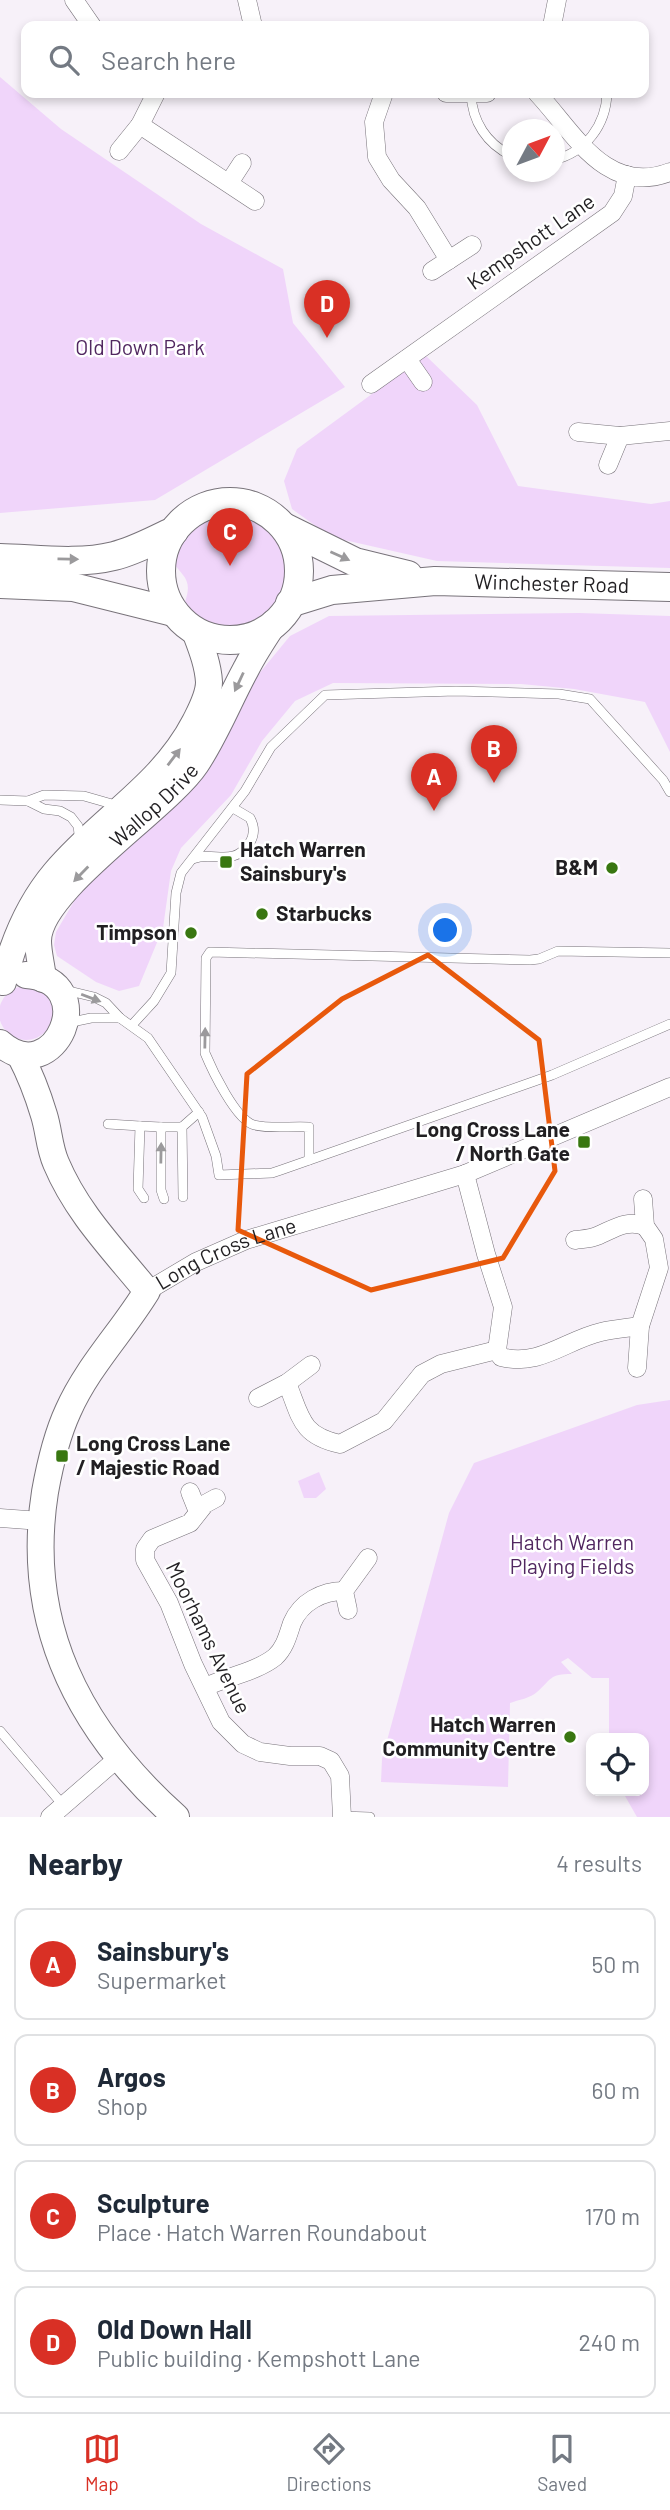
<!DOCTYPE html>
<meta charset="utf-8">
<style>
body{margin:0;font-family:Barlow,sans-serif;background:#f2f2f3;color:#1f2937}
.controls{position:absolute;right:21px;bottom:21px;display:grid;overflow:hidden;border-radius:14px;box-shadow:0 4px 10px #0003}
.controls button{width:63px;height:63px;display:grid;place-items:center;padding:0;border:0;border-bottom:2px solid #e0e1e3;background:#fff;color:#1f2937;font:35px sans-serif}
.compass{position:absolute;left:502px;top:119px;width:63px;height:63px;border-radius:50%;background:#fff;box-shadow:0 4px 10px #0003;rotate:49deg}
.you{position:absolute;left:446px;top:931px;width:24px;height:24px;margin:-18px;border:5px solid #fff;border-radius:50%;background:#1a73e8;box-shadow:0 0 0 10px #1a73e833}
.badge{display:grid;place-items:center;width:46px;height:46px;border-radius:50%;background:#d93025;color:#fff;font-size:23px;font-weight:700}
.pin{position:absolute;translate:-50% -58px;filter:drop-shadow(0 2px 4px #0008)}
.pin::after{content:'';position:absolute;top:37px;width:24px;height:21px;background:inherit;clip-path:polygon(0 0,100% 0,50% 100%)}
.list{margin:0;padding:0;list-style:none}
h2{display:flex;justify-content:space-between;align-items:center;height:91px;margin:0;padding:0 28px;font-size:30px}
h2 small{font-size:23px;font-weight:400;color:#747a83}
.list li{display:grid;grid-template-columns:46px 1fr auto;gap:21px;align-items:center;box-sizing:border-box;height:112px;margin:0 14px 14px;padding:0 14px;border:2px solid #e0e1e3;border-radius:14px}
.list b{display:block;font-size:26px;white-space:nowrap}
.list p{margin:0;font-size:23px;white-space:nowrap;color:#747a83}
.list em{font-size:23px;font-style:normal;color:#747a83}
.icon{flex:none;width:38px;height:38px;fill:none;stroke:currentColor;stroke-width:2;stroke-linecap:round;stroke-linejoin:round}
.map{position:relative;flex:none;width:670px;height:1817px;overflow:hidden}
.search{position:absolute;background:#fff;box-shadow:0 4px 10px #0003;left:21px;right:21px;top:21px;height:77px;display:flex;align-items:center;gap:18px;box-sizing:border-box;padding:0 24px;border-radius:14px;color:#747a83;font-size:26px}
.sheet{height:595px;background:#fff}
nav{display:flex;justify-content:space-around;align-items:center;box-sizing:border-box;height:98px;border-top:2px solid #e0e1e3;background:#fff;font-size:19px;color:#747a83}
nav a{display:grid;justify-items:center;gap:4px}
nav .on{color:#d93025}
.map>svg:first-child{display:block}
.green{fill:#f0d5fa}
.lines{fill:none;stroke-linecap:round;stroke-linejoin:round}
.lane-casing{stroke:#78737a;stroke-width:10}
.street-casing{stroke:#78737a;stroke-width:19}
.secondary-casing{stroke:#78737a;stroke-width:28}
.primary-casing{stroke:#78737a;stroke-width:30}
.lane{stroke:#fff;stroke-width:9}
.street{stroke:#fff;stroke-width:18}
.secondary{stroke:#fff;stroke-width:26}
.primary{stroke:#fff;stroke-width:28}
.oneway{fill:#9b9a9c}
.marked{fill:none;stroke:#e8590c;stroke-width:5;stroke-linejoin:round}
.poi-dot{fill:#397711;stroke:#fff;stroke-width:2.5}
.labels{text-anchor:middle;stroke-width:5;stroke-linejoin:round;paint-order:stroke}
.street-label{font-size:21px;fill:#211f22;stroke:#fff}
.park-label{font-size:21px;fill:#512760;stroke:#fff}
.poi-label{font-size:21px;font-weight:bold;fill:#211f22;stroke:#fff;text-anchor:end}
</style>
<div class="map">
<svg width="670" height="1817" viewBox="0 0 670 1817">
<rect width="100%" height="100%" fill="#f7f1f9"/>
<g class="green">
<path d="M0,77L61,129L201,224L283,269L293,323L345,387L155,500L0,513Z"/>
<path d="M425,355L477,405L518,486L651,504L670,501V568L437,561L331,537L292,509L284,481L297,449Z"/>
<path d="M233,509C250,511 263,518 275,531C327,589 226,668 185,602C193,579 183,577 172,561C179,530 200,508 233,509Z"/>
<path d="M579,613L670,616V752L645,702L574,689L521,684L333,683L295,701L262,741L231,795L181,848L171,871L163,928L139,986L119,991L96,982L57,956L54,945L56,932L79,893L290,636L329,616Z"/>
<circle cx="26" cy="1013" r="27"/>
<path d="M670,1400V1817H637L625,1796H604V1791H644V1738H609V1678H592L568,1658L561,1662L572,1674C549,1674 552,1679 537,1692C531,1698 518,1700 510,1703L508,1787L381,1782L382,1759L449,1513L474,1463L637,1405Z"/>
<path d="M319,1472L326,1489L316,1498H304L298,1481Z"/>
</g>
<g class="lines">
<g class="lane-casing">
<g id="lane">
<path d="M533,26H544"/>
<path d="M471,93C472,122 487,144 512,156"/>
<path d="M554,160C586,152 606,125 607,93"/>
<path d="M0,800L28,801L44,795L84,796L119,806"/>
<path d="M28,801L44,809L60,811L71,817L78,826L80,842"/>
<path d="M193,859C212,850 232,868 249,844C255,835 255,827 250,818L233,808"/>
<path d="M65,990L94,997L106,1003L120,1018L148,1038L202,1117L216,1156L219,1175L272,1173L281,1170L552,1075L670,1024"/>
<path d="M67,1023L91,1018H120"/>
<path d="M132,1025L154,1001L171,973L176,893L181,873L245,791L271,747L325,695L456,691L559,694L590,699L663,780L670,792"/>
<path d="M108,1124L140,1126L138,1189L144,1198"/>
<path d="M140,1126L161,1127"/>
<path d="M309,1160V1127C291,1126 270,1129 254,1125C236,1120 212,1070 205,1053L206,958L210,952L530,960L539,959L558,951L670,953"/>
<path d="M183,1197L182,1127L199,1112"/>
<path d="M164,1199L161,1190V1127H182"/>
<path d="M0,1731L63,1805"/>
<path d="M342,1816L370,1817"/>
</g>
</g>
<g class="street-casing">
<g id="street">
<path d="M74,0L92,26"/>
<path d="M247,0L253,26"/>
<path d="M552,26L557,0"/>
<path d="M156,93L140,125L255,201"/>
<path d="M384,93L374,122L377,157L391,180L417,208L449,260"/>
<path d="M446,93H487"/>
<path d="M537,93C573,131 606,197 670,172"/>
<path d="M119,151L140,125"/>
<path d="M229,183L242,163"/>
<path d="M432,271L472,245"/>
<path d="M407,359L423,382"/>
<path d="M371,384L612,213L623,196L627,175"/>
<path d="M578,432L620,436L670,431"/>
<path d="M608,465L620,436"/>
<path d="M465,1174L486,1254L503,1307L497,1350L501,1357C540,1367 566,1340 601,1332C614,1329 627,1328 640,1326"/>
<path d="M575,1240C582,1239 590,1239 597,1236C614,1229 626,1219 645,1226"/>
<path id="s1" d="M147,1291L196,1262L246,1240L465,1174L670,1087"/>
<path d="M637,1368L640,1326L659,1268L654,1239L645,1226L643,1199"/>
<path d="M287,1383C301,1417 300,1435 340,1444L384,1421L422,1374L441,1364L497,1350"/>
<path d="M258,1398L287,1383L311,1365"/>
<path d="M190,1492L198,1512"/>
<path d="M216,1498L205,1504L190,1523L152,1539L145,1549V1560L169,1603L193,1664L221,1722L243,1744L260,1752L290,1756H320L331,1761L340,1776L342,1817"/>
<path d="M0,1518L41,1521"/>
<path d="M348,1610L344,1591L368,1558"/>
<path d="M205,1687C226,1677 258,1671 275,1657C285,1648 288,1635 292,1623C301,1602 322,1591 344,1591"/>
<path d="M50,1817L118,1758"/>
</g>
</g>
<g class="secondary-casing">
<g id="secondary">
<path id="s2" d="M43,979C42,967 38,953 38,941C38,890 166,809 196,764C216,734 229,700 246,669C254,653 264,638 274,623"/>
<path d="M3,982C13,942 28,905 55,873C100,819 162,786 195,722C201,710 209,696 209,682C208,664 201,647 195,631"/>
<path d="M0,1043C55,1092 103,980 26,975"/>
<path d="M20,1055C30,1074 38,1095 44,1115C49,1131 49,1147 56,1163C77,1213 113,1249 147,1291C122,1332 88,1366 68,1411C56,1437 50,1464 45,1492C24,1625 79,1730 176,1817"/>
</g>
</g>
<g class="primary-casing">
<g id="primary">
<circle cx="230" cy="571" r="69"/>
<path d="M284,527L355,562L408,575"/>
<path d="M0,558C37,559 78,565 114,556C135,551 154,540 174,531"/>
<path d="M0,584L73,587L173,612"/>
<path id="s3" d="M290,603L332,590L435,581L670,587"/>
</g>
</g>
<use href="#lane" class="lane"/>
<use href="#street" class="street"/>
<use href="#secondary" class="secondary"/>
<use href="#primary" class="primary"/>
</g>
<defs><path id="oneway-solid" d="M-6-.8H1V-3.2L6.5 0L1 3.2V.8H-6Z" transform="scale(1.75)"/></defs>
<g class="oneway">
<use href="#oneway-solid" transform="translate(340 556) rotate(24)"/>
<use href="#oneway-solid" transform="translate(68 559) rotate(1)"/>
<use href="#oneway-solid" transform="translate(239 682) rotate(115)"/>
<use href="#oneway-solid" transform="translate(174 757) rotate(-53)"/>
<use href="#oneway-solid" transform="translate(81 874) rotate(134)"/>
<use href="#oneway-solid" transform="translate(91 998) rotate(21)"/>
<use href="#oneway-solid" transform="translate(205 1038) rotate(-89)"/>
<use href="#oneway-solid" transform="translate(161 1153) rotate(-89)"/>
</g>
<path class="marked" d="M428,955L539,1040L555,1171L503,1258L371,1290L238,1230L247,1074L342,999Z"/>
<g class="poi-dot">
<rect x="219" y="855" width="14" height="14" rx="3.5"/>
<circle cx="612" cy="868" r="7"/>
<circle cx="262" cy="914" r="7"/>
<circle cx="191" cy="933" r="7"/>
<rect x="577" y="1135" width="14" height="14" rx="3.5"/>
<rect x="55" y="1449" width="14" height="14" rx="3.5"/>
<circle cx="570" cy="1737" r="7"/>
</g>
<g class="labels">
<g class="street-label">
<text transform="translate(531 242) rotate(-35)" y="7">Kempshott Lane</text>
<text dy="7" stroke="none"><textPath href="#s3" startOffset="264">Winchester Road</textPath></text>
<text dy="7" stroke="none"><textPath href="#s2" startOffset="220">Wallop Drive</textPath></text>
<text dy="7" stroke="none"><textPath href="#s1" startOffset="88">Long Cross Lane</textPath></text>
<text transform="translate(208 1638) rotate(64)" y="7">Moorhams Avenue</text>
</g>
<g class="park-label">
<text x="140" y="355">Old Down Park</text>
<text x="572" y="1550">Hatch Warren<tspan x="572" dy="24">Playing Fields</tspan></text>
</g>
<g class="poi-label">
<text x="240" y="857" text-anchor="start">Hatch Warren<tspan x="240" dy="24">Sainsbury's</tspan></text>
<text x="598" y="875">B&amp;M</text>
<text x="276" y="921" text-anchor="start">Starbucks</text>
<text x="177" y="940">Timpson</text>
<text x="570" y="1137">Long Cross Lane<tspan x="570" dy="24">/ North Gate</tspan></text>
<text x="76" y="1451" text-anchor="start">Long Cross Lane<tspan x="76" dy="24">/ Majestic Road</tspan></text>
<text x="556" y="1732">Hatch Warren<tspan x="556" dy="24">Community Centre</tspan></text>
</g>
</g>
</svg>
<div class="controls">
<button><svg class="icon" aria-label="locate" viewBox="0 0 24 24"><circle cx="12" cy="12" r="6"/><path d="M12 2v4M12 18v4M2 12h4M18 12h4"/></svg></button>
</div>
<svg class="compass" viewBox="-18 -18 36 36"><path d="M0-13l5 13h-10z" fill="#e53935"/><path d="M0 13l5-13h-10z" fill="#747a83"/></svg>
<div class="you"></div>
<div class="pin badge" style="left:434px;top:811px">A</div>
<div class="pin badge" style="left:494px;top:783px">B</div>
<div class="pin badge" style="left:230px;top:566px">C</div>
<div class="pin badge" style="left:327px;top:338px">D</div>
<div class="search"><svg class="icon" aria-label="search" viewBox="0 0 24 24"><circle cx="10" cy="10" r="6"/><path d="M15 15l6 6"/></svg>Search here</div>
</div>
<section class="sheet">
<h2>Nearby<small>4 results</small></h2>
<ul class="list">
<li><span class="badge">A</span><div><b>Sainsbury's</b><p>Supermarket</p></div><em>50 m</em></li>
<li><span class="badge">B</span><div><b>Argos</b><p>Shop</p></div><em>60 m</em></li>
<li><span class="badge">C</span><div><b>Sculpture</b><p>Place · Hatch Warren Roundabout</p></div><em>170 m</em></li>
<li><span class="badge">D</span><div><b>Old Down Hall</b><p>Public building · Kempshott Lane</p></div><em>240 m</em></li>
</ul>
</section>
<nav>
<a class="on"><svg class="icon" aria-label="map" viewBox="0 0 24 24"><path d="M3 6l6-2 6 2 6-2v14l-6 2-6-2-6 2zM9 4v14M15 6v14"/></svg>Map</a>
<a><svg class="icon" aria-label="directions" viewBox="0 0 24 24"><path d="M12 3l9 9-9 9-9-9zM9 14v-3h6M13 9l2 2-2 2"/></svg>Directions</a>
<a><svg class="icon" aria-label="saved" viewBox="0 0 24 24"><path d="M7 4h10v16l-5-4-5 4z"/></svg>Saved</a>
</nav>
